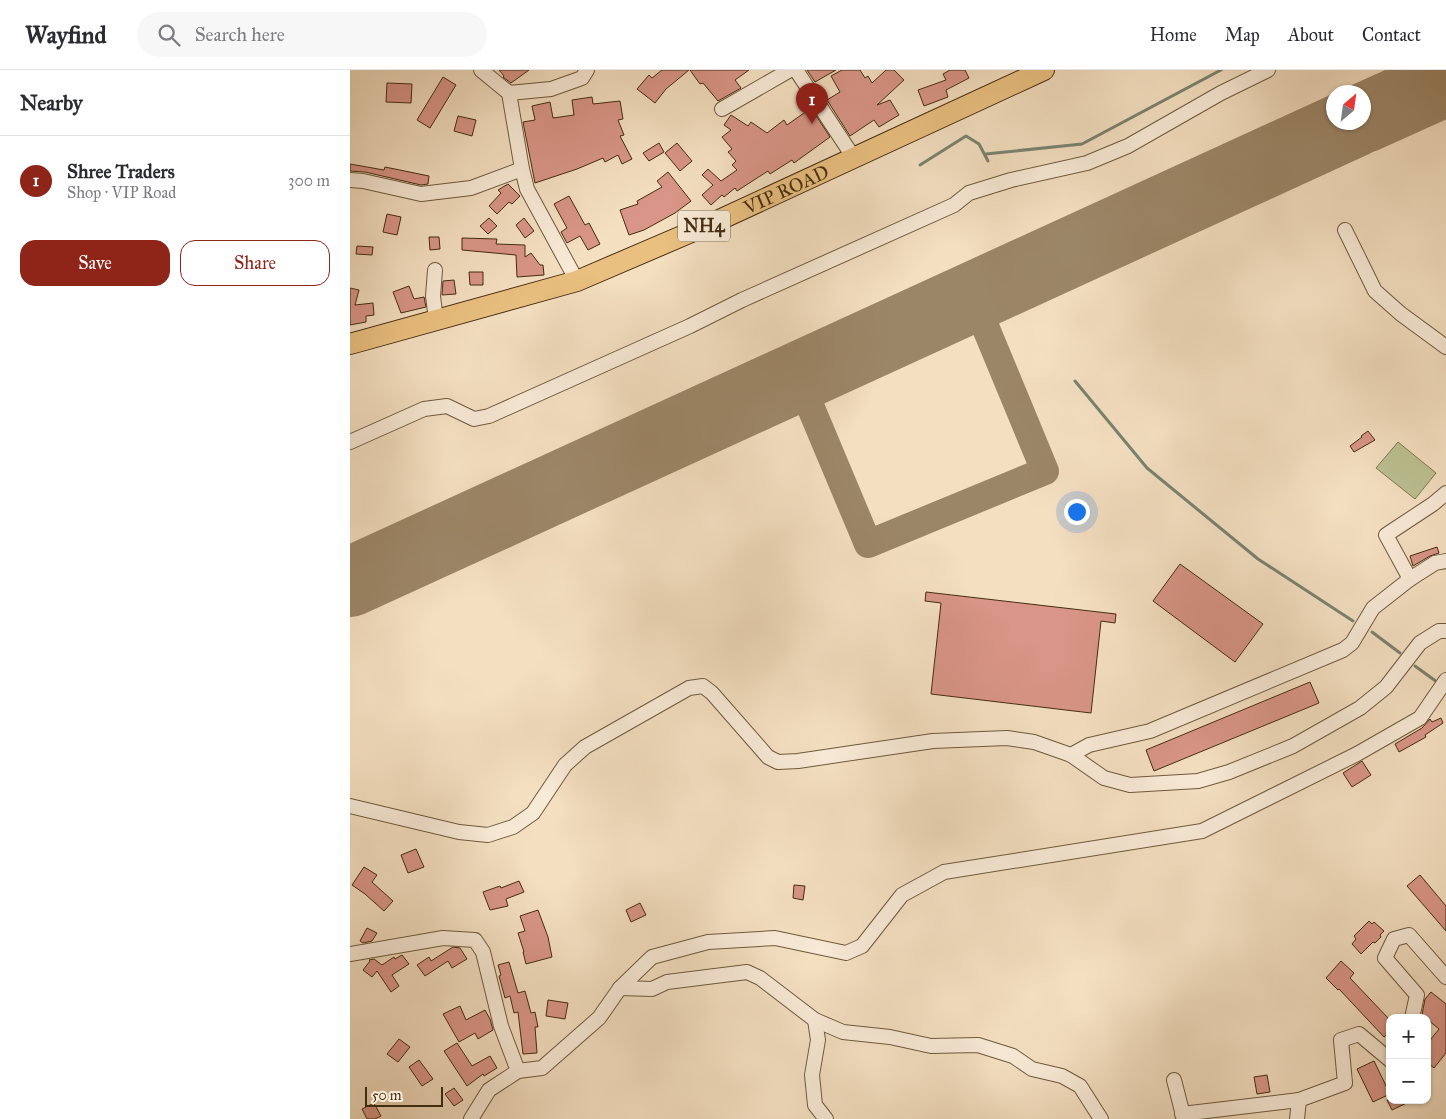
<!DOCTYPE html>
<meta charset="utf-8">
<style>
body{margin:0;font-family:"IM FELL Great Primer",serif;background:#f7f7f7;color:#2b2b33}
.controls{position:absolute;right:15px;bottom:15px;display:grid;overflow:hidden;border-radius:10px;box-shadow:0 1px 4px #0004}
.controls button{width:45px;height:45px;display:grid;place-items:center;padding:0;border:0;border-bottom:1px solid #e1e1e2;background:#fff;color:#2b2b33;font:25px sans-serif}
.compass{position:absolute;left:976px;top:15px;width:45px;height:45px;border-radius:50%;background:#fff;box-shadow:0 1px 4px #0004;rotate:29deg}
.scale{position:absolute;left:15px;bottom:12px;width:78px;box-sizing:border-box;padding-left:5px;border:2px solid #432d10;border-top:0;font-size:14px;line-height:18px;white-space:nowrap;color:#432d10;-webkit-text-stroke:4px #f8ead7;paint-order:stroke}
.you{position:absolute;left:726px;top:441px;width:18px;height:18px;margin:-12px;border:4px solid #fff;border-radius:50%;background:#1a73e8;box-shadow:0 0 0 8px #1a73e833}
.badge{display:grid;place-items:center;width:32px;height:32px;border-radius:50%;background:#8f2418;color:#fff;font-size:16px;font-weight:700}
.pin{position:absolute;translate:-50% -41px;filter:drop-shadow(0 1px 2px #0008)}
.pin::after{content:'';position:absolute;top:26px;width:18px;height:15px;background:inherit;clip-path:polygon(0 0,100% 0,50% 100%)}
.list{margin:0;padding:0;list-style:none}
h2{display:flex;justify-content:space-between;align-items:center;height:65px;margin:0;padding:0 20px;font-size:21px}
h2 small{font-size:16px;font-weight:400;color:#7c7c81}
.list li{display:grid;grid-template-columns:32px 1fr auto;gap:15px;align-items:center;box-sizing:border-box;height:90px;padding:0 20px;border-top:1px solid #e1e1e2}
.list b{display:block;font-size:19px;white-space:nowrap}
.list p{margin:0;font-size:16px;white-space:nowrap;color:#7c7c81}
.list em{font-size:16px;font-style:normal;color:#7c7c81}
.actions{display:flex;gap:10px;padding:15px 20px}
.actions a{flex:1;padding:11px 0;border:1px solid #8f2418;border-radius:15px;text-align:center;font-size:18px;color:#8f2418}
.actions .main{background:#8f2418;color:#fff}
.icon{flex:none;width:28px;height:28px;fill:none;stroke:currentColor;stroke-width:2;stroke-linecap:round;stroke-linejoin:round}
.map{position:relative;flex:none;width:1096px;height:1049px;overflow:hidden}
header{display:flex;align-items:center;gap:30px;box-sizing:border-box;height:70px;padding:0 25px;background:#fff;border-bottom:1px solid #e1e1e2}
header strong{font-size:24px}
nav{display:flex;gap:28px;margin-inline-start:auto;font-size:18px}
.search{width:350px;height:45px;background:#f7f7f7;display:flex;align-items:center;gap:12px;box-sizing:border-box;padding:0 18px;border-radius:28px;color:#7c7c81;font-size:19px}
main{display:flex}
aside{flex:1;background:#fff}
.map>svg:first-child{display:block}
.green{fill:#bcc192;stroke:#807751}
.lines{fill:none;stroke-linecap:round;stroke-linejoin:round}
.stream{stroke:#788371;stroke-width:3}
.taxiway{stroke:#9c8668;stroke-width:28}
.runway{stroke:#9c8668;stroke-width:70}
.building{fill:#d99587;stroke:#432d10}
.minor-casing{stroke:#6f5a3c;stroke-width:16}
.highway-casing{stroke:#432d10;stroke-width:22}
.minor{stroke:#f8ead7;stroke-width:14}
.highway{stroke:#eac080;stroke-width:20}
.labels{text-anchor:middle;stroke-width:4;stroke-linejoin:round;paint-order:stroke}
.shield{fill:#f8ead7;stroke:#79664c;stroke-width:1}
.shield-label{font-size:18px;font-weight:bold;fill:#432d10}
.street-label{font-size:19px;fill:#432d10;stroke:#f8ead7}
</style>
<header>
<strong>Wayfind</strong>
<div class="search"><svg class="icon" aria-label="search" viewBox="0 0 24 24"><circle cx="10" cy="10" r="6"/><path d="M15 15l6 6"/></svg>Search here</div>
<nav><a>Home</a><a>Map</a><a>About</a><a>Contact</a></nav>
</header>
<main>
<aside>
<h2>Nearby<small></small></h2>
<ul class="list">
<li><span class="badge">1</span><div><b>Shree Traders</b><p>Shop · VIP Road</p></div><em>300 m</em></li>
</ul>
<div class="actions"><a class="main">Save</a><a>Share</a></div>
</aside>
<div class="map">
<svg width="1096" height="1049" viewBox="0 0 1096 1049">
<rect width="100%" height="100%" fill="#f4dfc1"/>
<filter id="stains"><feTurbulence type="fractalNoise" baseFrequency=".004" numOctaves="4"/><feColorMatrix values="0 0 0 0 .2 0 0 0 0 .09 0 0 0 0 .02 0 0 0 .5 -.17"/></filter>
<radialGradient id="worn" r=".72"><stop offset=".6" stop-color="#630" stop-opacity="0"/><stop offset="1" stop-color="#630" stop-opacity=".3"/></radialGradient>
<path class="green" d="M1048,372L1086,403L1065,429L1026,398Z"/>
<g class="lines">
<g class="stream">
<path d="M636,84L732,74L871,0"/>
<path d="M570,95L616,66L629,74L638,91"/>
<path d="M725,311L797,398L908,489L1003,551"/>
<path d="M1022,562L1050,583"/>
<path d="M1065,596L1087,612"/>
</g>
<path class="taxiway" d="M448,307L518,474L695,401L623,227"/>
<g class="runway">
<path d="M1014,48L1096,11"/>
<path d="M0,512L1005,52"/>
</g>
</g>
<g class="building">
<path d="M149,0H179L161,13L153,7L154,6Z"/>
<path d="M312,0H339L316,19L305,33L287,19L299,5L302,8Z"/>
<path d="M340,0H399L385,10L391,18L368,31L353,13L350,14Z"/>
<path d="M457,0H486L465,12Z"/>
<path d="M492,0H510L515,8L518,6L522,13L536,0H544L554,10L527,35L540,30L549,45L529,57L524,50L500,66L477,30L490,22L481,6Z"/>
<path d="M600,0H615L619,8L596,20L598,27L574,36L568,20L596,10L593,4Z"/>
<path d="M93,7L106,15L80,58L67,50Z"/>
<path d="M37,13L62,14L61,33L36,32Z"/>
<path d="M242,27L243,34L270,31L273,49L268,50L274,65L270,66L282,89L272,94L268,85L255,92L253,88L227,99L185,113L173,52L185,50L182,36L200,32L203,48L224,45L222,30Z"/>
<path d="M461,38L480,67L444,93L442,90L420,104L418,101L387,121L385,118L374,127L372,125L361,135L352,125L363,115L352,105L358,99L371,111L387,100L382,95L386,91L378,82L382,79L372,67L381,60L374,55L381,45L398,56L401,52L417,63L434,50L437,55Z"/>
<path d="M108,46L126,50L122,66L104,61Z"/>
<path d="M309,73L314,82L299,91L293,83Z"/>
<path d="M327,73L342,91L330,101L315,83Z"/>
<path d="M0,94L34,100L35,97L79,106L78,114L71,115L15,102L0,101Z"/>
<path d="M318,102L341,131L325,143L294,160L279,165L270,140L288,134L287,131L312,117L307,111Z"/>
<path d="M158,114L170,126L162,134L159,132L147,144L139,136L151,123L148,120Z"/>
<path d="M219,126L235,155L239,153L250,174L238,180L230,166L217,173L211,162L217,158L204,134Z"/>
<path d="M37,144L51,147L47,165L33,162Z"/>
<path d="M139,148L147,156L138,164L130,156Z"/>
<path d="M174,148L184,161L175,168L166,155Z"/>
<path d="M79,167H89L90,179L80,180Z"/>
<path d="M112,168L147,169L146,174L175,175V187L181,183L190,195H193L194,205L167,207L166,185L112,180Z"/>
<path d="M7,176L23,177L22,185L6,184Z"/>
<path d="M119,202H133V215H120Z"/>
<path d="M104,210L106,224L92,225L93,211Z"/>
<path d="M59,216L64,229L74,227L76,237L51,243L43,222Z"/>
<path d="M0,218L9,220L5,235L23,233L24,245L16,246V252L0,255Z"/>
<path d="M1018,361L1025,370L1004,382L1000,376L1012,367L1011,366Z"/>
<path d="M1087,477L1089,483L1080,486L1063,496L1060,486Z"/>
<path d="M830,494L913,554L885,592L803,531Z"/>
<path d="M576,522L766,544L765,553L751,551L741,643L581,624L591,533L575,531Z"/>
<path d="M960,612L969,633L804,701L796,680Z"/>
<path d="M1091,648L1093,653L1075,665L1076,667L1049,682L1045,674L1072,658L1080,649L1082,652Z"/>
<path d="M1012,691L1021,705L1002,717L993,703Z"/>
<path d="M66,779L74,797L58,803L51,785Z"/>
<path d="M14,797L27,805L22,812L43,831L34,841L15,824L2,815Z"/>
<path d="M1070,805L1096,836V861L1057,816Z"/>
<path d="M169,811L174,822L156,829L158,836L140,840L133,822L150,816L151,818Z"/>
<path d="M444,815L455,816L453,830L443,828Z"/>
<path d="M290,833L296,845L281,852L276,840Z"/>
<path d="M188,840L198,867L202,887L176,894L173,882H174L168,863L175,861L170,846Z"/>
<path d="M1019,851L1022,854L1024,852L1034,861L1030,865L1031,867L1025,873L1023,872L1011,884L1002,874L1006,869L1004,866Z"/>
<path d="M17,858L27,863L22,871L13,873L10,871Z"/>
<path d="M103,877L110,878L117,889L102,898L98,891L75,906L67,895L79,887L81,891Z"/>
<path d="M52,885L59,894L42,905L49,916L41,922L27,901L22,907L13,900L20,891L19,890L24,889L32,895L44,887L45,889Z"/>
<path d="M991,891L1004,903L1000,908L1040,950V962L1034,967L989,919L988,920L976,908Z"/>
<path d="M159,892L168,923L175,921L181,943L185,942L188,957H185L187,983L173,984L168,942L164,943L160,926L155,928L149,906L151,905L148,895Z"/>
<path d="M1081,922L1096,934V983L1084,998L1077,992V974L1089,959L1072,945L1075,929Z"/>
<path d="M198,930L218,933L215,949L196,946Z"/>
<path d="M110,936L116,950L135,940L140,949L143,960L128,969L125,963L109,972L93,944Z"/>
<path d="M49,969L60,977L48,992L37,984Z"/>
<path d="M107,973L122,996L140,986L147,998L134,1006L133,1004L117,1016L94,981Z"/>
<path d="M69,990L83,1009L72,1016L59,997Z"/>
<path d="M1024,991L1040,1024L1023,1032L1007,999Z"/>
<path d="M917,1005L920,1022L907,1024L904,1007Z"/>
<path d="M104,1018L113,1030L104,1036L95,1024Z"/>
<path d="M1037,1030H1063L1042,1040Z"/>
<path d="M24,1033L31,1046L25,1049H17L12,1039Z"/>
</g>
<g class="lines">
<g class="minor-casing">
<g id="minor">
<path d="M131,0L159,23L172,99L177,119L227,211"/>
<path d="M446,0L504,88"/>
<path d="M159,23L201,19L232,8L237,0"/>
<path d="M372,39L440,0"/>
<path d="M0,110L13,111L71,124L121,118L172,99"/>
<path d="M995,160L1025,221L1051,244L1096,277"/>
<path d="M85,200L83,226L86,250"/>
<path d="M0,372L74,339L97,336L124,349L139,346L340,256L392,230L604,135L619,123L661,110L737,93L778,76L871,23L918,0"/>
<path d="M1060,509L1036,465L1083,434L1096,423"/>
<path d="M721,685L739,675L800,661L993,580L1002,573L1023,538L1060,509L1085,493L1096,491"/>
<path d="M0,736L109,762L138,765L163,757L183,743L215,695L235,677L339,618L353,616L362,623L418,687L428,692L448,691L583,671L657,668L684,672L721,685L754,708L780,715L848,711L879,702L943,676L1010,638L1036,617L1070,573L1089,561H1096"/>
<path d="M0,884L93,868L125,870L133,882L151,956L168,1001L192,998L249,948L270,918L302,887L358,872L425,868L496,883L512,876L552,825L594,802L852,761L1007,684L1070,648L1096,610"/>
<path d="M270,918L302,919L317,912L397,902L410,908L465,950L493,962L540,967L581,976L628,975L663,986L682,999L712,1006L730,1016L751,1049"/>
<path d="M1062,948L1067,925L1035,888L1044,869L1059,865L1096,907"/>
<path d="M465,950L468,970L462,1005L465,1035L476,1049"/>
<path d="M824,1010L834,1049"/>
<path d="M832,1044L949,1030"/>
<path d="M121,1049L139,1020L168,1001"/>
<path d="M947,1049L949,1030L995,1013L991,970L1009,964L1040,990"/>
</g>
</g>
<g class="highway-casing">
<g id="highway">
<path id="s1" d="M0,274L227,211L367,151L694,0"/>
</g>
</g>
<use href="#minor" class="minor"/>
<use href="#highway" class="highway"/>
</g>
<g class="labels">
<rect class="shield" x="328" y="140.5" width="52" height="31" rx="4"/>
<g class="shield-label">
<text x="354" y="162">NH4</text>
</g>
<g class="street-label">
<text dy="7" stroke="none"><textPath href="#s1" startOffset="464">VIP ROAD</textPath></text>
</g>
</g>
<rect width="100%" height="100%" filter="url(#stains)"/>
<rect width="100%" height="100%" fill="url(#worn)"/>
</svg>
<div class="controls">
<button>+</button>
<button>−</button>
</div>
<svg class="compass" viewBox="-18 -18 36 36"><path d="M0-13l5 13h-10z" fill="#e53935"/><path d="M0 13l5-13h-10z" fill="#7c7c81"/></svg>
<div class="scale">50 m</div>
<div class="you"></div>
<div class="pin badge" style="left:462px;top:54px">1</div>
</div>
</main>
